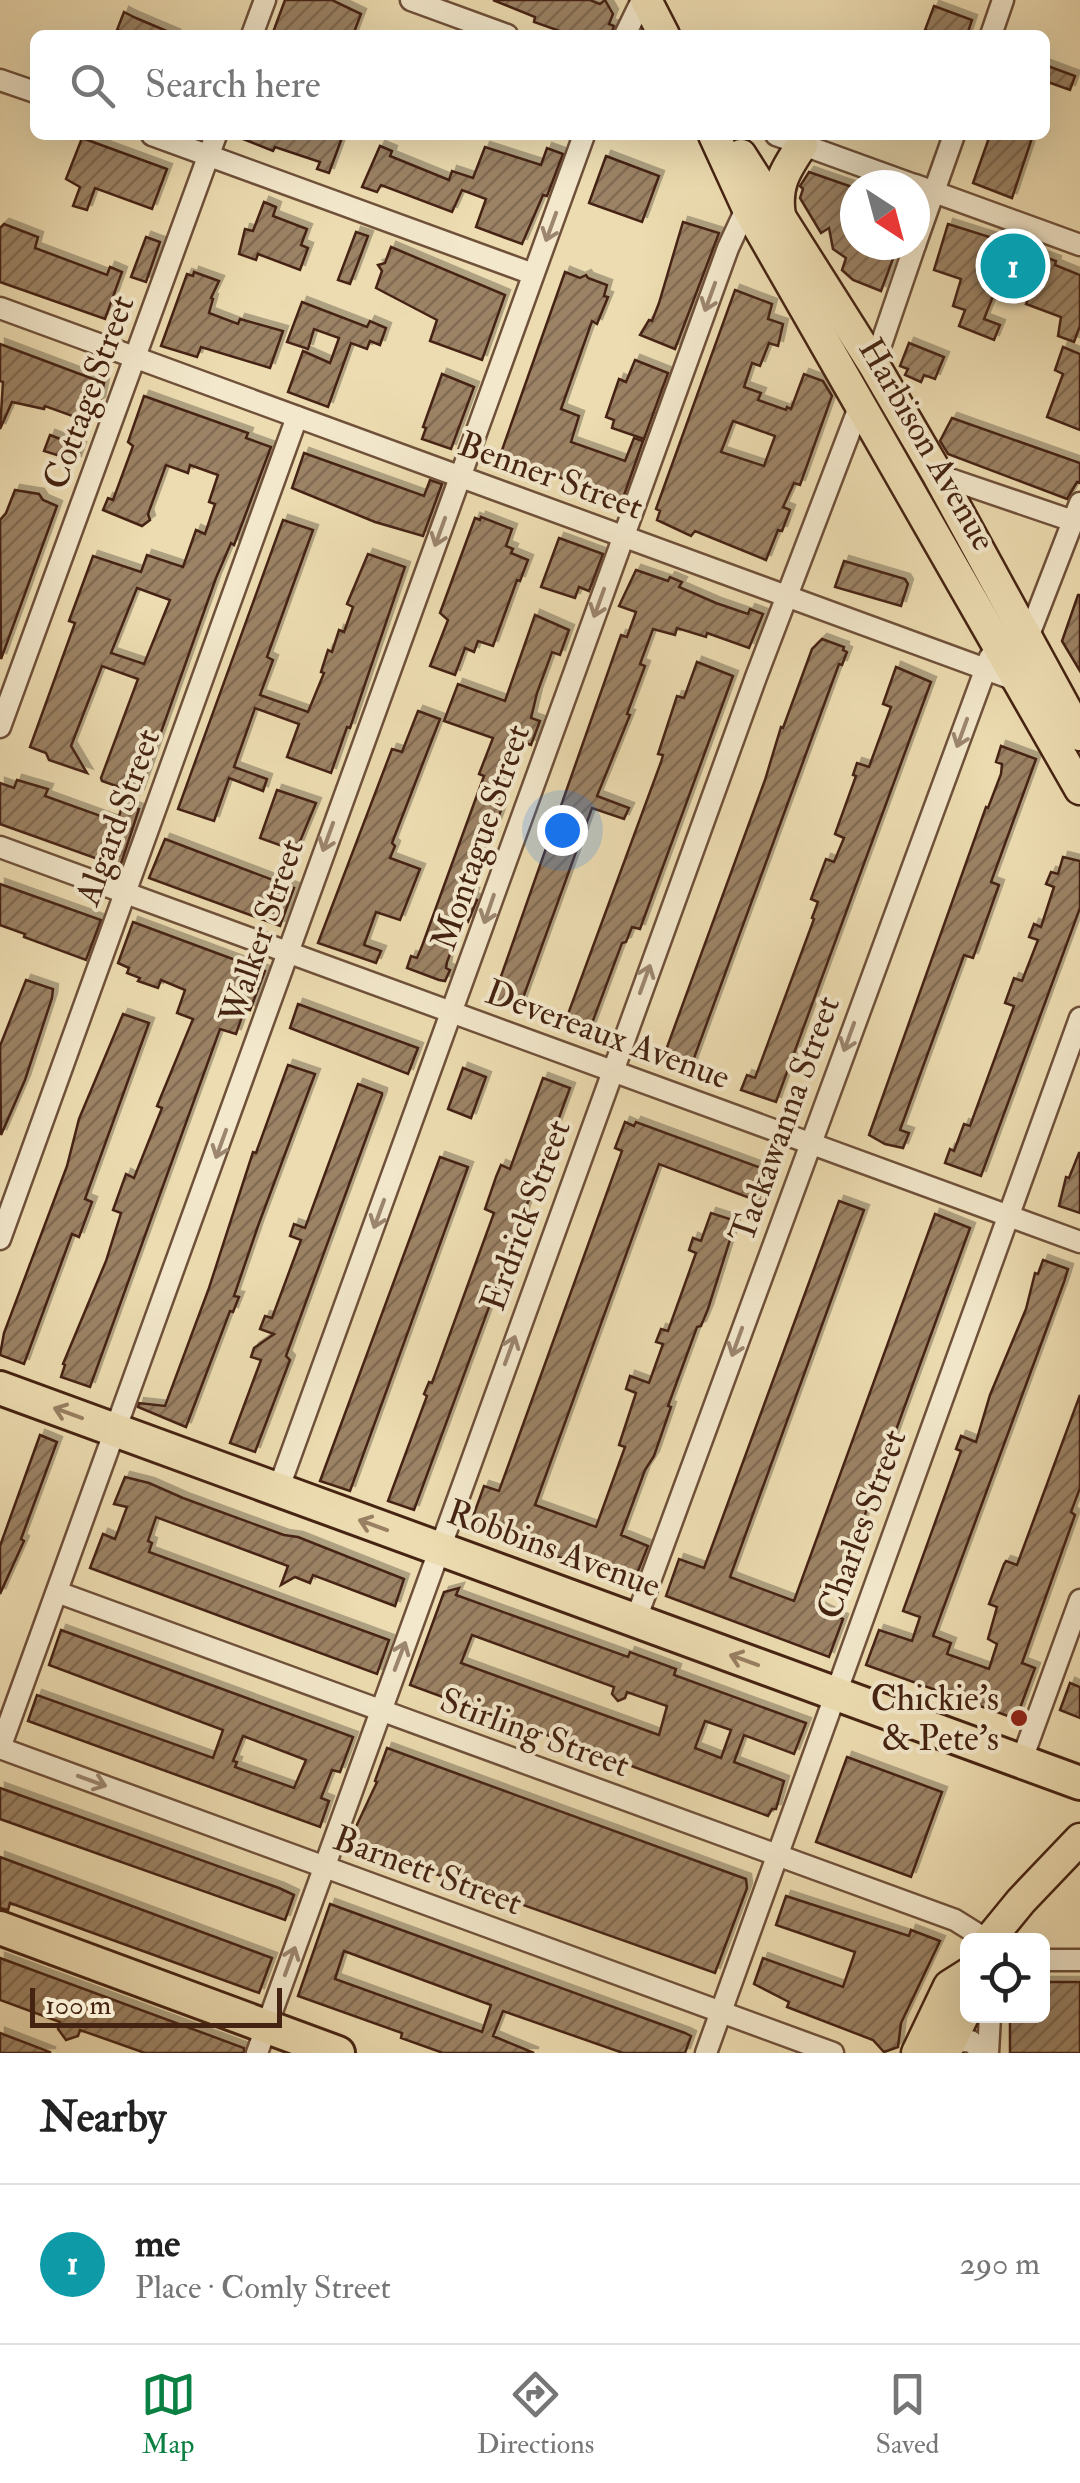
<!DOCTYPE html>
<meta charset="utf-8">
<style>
body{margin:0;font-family:"IM FELL Double Pica",serif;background:#f2f2f2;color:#222}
.controls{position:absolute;right:30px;bottom:30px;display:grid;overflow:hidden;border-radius:15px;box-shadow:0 10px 40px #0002}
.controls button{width:90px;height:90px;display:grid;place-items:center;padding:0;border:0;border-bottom:2px solid #e0e0e0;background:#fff;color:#222;font:50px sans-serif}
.compass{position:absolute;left:840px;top:170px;width:90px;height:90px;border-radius:50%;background:#fff;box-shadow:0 10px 40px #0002;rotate:144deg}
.scale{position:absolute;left:30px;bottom:25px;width:252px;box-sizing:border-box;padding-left:10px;border:5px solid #452312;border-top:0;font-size:28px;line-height:35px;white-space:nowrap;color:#452312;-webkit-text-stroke:8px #f3e8cc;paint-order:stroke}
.you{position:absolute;left:562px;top:830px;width:35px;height:35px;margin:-25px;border:8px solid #fff;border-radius:50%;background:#1a73e8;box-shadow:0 0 0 15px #1a73e833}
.badge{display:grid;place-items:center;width:65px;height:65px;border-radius:50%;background:#0b8043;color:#fff;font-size:32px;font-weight:700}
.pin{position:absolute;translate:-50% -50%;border:5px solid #fff;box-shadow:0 2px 10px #0006}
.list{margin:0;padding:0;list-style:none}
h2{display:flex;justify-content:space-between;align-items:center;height:130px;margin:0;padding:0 40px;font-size:42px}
h2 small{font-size:32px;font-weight:400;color:#767676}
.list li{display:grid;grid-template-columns:65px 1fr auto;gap:30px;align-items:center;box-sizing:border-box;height:160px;padding:0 40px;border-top:2px solid #e0e0e0}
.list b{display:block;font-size:38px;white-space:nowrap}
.list p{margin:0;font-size:32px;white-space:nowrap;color:#767676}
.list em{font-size:32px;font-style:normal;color:#767676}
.icon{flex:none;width:55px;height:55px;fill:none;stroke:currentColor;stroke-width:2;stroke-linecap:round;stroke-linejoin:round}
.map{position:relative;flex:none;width:1080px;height:2053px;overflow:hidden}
.search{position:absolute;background:#fff;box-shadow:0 10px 40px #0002;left:30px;right:30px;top:30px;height:110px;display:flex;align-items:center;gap:25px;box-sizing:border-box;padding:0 35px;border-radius:15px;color:#767676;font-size:38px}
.sheet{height:290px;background:#fff}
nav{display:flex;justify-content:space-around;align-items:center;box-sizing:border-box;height:140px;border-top:2px solid #e0e0e0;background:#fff;font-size:28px;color:#767676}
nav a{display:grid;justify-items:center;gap:5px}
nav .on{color:#0b8043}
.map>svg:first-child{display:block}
.building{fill:url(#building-hatch);stroke:#452312;stroke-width:2.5;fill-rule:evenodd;filter:url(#shadow)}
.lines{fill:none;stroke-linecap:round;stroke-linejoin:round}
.minor-casing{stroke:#6f513a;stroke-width:25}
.primary-casing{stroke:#452312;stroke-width:35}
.trunk-casing{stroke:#452312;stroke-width:38}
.minor{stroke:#f3e8cc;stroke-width:20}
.primary{stroke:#eddcb1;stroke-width:30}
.trunk{stroke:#eddcb1;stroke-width:32}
.oneway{stroke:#9c866f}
.oneway2{stroke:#998062}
.poi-dot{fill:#8f2418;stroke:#f3e8cc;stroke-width:4}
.labels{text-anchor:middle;stroke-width:8;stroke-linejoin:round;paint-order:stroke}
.street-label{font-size:35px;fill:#452312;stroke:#f3e8cc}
.poi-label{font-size:35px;fill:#452312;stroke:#f3e8cc;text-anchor:end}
</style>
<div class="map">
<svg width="1080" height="2053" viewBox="0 0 1080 2053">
<defs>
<pattern id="building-hatch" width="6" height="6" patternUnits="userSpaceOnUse" patternTransform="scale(2.5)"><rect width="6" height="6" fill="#9c8365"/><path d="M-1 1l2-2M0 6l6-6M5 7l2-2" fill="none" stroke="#816b52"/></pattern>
<filter id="shadow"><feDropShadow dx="5" dy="-5" stdDeviation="0" flood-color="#0004"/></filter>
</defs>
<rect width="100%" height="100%" fill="#eddcb1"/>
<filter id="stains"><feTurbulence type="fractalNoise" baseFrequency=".002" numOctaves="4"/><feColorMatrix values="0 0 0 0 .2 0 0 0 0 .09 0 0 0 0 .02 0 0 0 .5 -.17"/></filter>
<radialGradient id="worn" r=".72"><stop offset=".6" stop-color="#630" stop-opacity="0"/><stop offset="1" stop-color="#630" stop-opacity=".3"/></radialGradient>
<g class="building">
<path d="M285,0H332L361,14L353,35H272Z"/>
<path d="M493,0H590L600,4L605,0L613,14L609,24L614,26L611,35H571L534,22L535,17Z"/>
<path d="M934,6L972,20L967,35H939L925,30Z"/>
<path d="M124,12L136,18L176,35H130L117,30Z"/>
<path d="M1045,65L1075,76L1070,90L1045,81Z"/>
<path d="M233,135H343L329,173L317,169L320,162L275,147L273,151Z"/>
<path d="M990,135H1033L1012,198L973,183Z"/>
<path d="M82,138L167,169L152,209L95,188L87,210L73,206L80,187L66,179Z"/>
<path d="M380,146L392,151L390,156L449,180L452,171L473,178L485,147L541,165L547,148L563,154L547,196L543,195L522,244L476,227L486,199L462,190L452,212L381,185L377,192L362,187Z"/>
<path d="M606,156L659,176L642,222L589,203Z"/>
<path d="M809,172L855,188V245H898L881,291L853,280L842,270L846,258L833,249L829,228L821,233L800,198L803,189L800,186Z"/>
<path d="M264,202L276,207L273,216L307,229L301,245L308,248L300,270L258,254L256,260L239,254L245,229L253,231Z"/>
<path d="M683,222L719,233L675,349L640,335L649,320L652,321L659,303Z"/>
<path d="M4,224L38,237L35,248L107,275L110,267L122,272L105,319L0,282V228Z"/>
<path d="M948,224L1037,252L1036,254L1056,261L1055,265L1080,275V326L1074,342L1058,336L1061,317L1026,304L1029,297L997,286L984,319L1000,325L994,340L959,326L965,310L953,306L961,279L934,270Z"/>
<path d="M356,232L368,236L350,284L338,280Z"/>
<path d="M146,237L160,242L146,282L131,277Z"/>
<path d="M391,247L505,295L482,360L430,341L437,320L376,288L382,271L378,265L385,263Z"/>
<path d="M194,272L219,281L211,298L213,299L209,313L238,324L240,319L283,331L270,368L201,347L197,357L161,346L187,274L193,276Z"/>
<path d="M565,272L580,278L586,275L588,278L607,285L604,296L608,297L597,324L592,321L561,409L579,416L571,442L625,461L634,438L643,441L622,501L600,497L593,494L594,491L538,469L534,481L496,467Z"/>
<path d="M735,290L772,304L768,319L783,324L778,346L769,343L760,366L752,363L744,387L761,393L758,400L786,410L787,407L791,409L804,374L823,381L832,396L800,485L794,483L783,507L790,510L782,531L778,530L766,560L695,531L691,536L657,520L660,511L656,509ZM733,421L775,436L764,466L721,452Z"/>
<path d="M302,302L367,327L370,321L386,328L380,345L370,341L367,349L351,343L328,407L288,392L303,351L330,363L339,338L314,329L308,349L287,342Z"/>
<path d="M909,343L944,357L935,379L924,375L921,382L905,375L908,369L900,366Z"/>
<path d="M0,344L104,383L100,402L96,404L89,422L45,406L44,409L12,402L0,429L3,382L0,381Z"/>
<path d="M1063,347L1080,354V430L1047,417L1063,374L1055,370Z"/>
<path d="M635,360L668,373L644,439L612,428L614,420L606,417L619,379L626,382Z"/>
<path d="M442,374L474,387L451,449L422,439L426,428L423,427Z"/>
<path d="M144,396L248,433L246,438L271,447L234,545L231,543L216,578L139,794L102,781L101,778L138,679L102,666L71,746L87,773L49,760L46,753L30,747L75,623L69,621L93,556L141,572L147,555L183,567L196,530L205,534L215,504L209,502L218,475L190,465L188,473L166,465L148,514L150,520L142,526L103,510L108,498L113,500L133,446L128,442ZM137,588L170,600L144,664L111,653Z"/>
<path d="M952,418L1080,463V483L1077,482L1067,499L948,454L940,441Z"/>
<path d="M50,435L81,447L76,461L44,451Z"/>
<path d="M304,453L424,496L430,480L442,484L423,536L375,522L292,488Z"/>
<path d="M15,490L39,494L43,500L57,506L1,659L0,520L6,513Z"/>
<path d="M481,517L512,529L506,546L513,549L511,553L528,560L520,581L517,580L493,646L478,641L474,652L465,648L455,675L430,666L448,620L440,613L475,518L480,520Z"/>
<path d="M283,520L313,530L267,657L273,660L260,695L308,712L324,673L321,672L328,650L332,652L339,630L344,632L353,607L347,604L368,554L405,567L350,728L347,727L331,773L287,757L299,724L255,708L234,767L267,779L263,791L229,778L214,821L178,809Z"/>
<path d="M559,538L603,554L589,591L579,587L575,598L541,587Z"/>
<path d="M844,561L905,579L908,584L901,606L835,587Z"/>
<path d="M636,570L668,581L670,577L682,582L679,587L716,603L748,614L750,609L763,614L749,648L707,633L706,637L677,628L675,635L653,629L640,664L645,666L627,714L630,715L597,796L629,808L624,819L592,808L519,1009L493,999L621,635L627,637L636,612L619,606Z"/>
<path d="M1078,595H1080V671L1062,641Z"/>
<path d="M535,615L569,630L560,655L552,652L537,693L531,718L540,721L531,745L517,740L505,770L495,798L504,802L471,892L474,893L472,898L477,900L468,922L463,920L447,962L446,968L450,970L445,981L439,980L407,968L411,956L417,958L422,946L484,776L479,774L493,738L444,721L458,684L505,701Z"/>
<path d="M822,639L844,647L843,650L847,652L842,665L839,664L690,1069L664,1060L666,1050L765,780L781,727L783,728L812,649Z"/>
<path d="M697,662L733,676L640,929L632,927L626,942L622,943L588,1034L564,1025L661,762L663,755L658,754L677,696L684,698Z"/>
<path d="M896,667L931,682L776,1102L741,1090L747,1075L755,1078L814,919L812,918L818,902L811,899L826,859L834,862L844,838L835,834L856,776L853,775L857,763L869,767L891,707L883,704Z"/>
<path d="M418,711L440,719L392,843L395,846L390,858L420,869L400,920L376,912L364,945L381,951L376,963L318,943L392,749L402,752Z"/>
<path d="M1001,746L1036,759L991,882L999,885L973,958L964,955L921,1072L900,1130L909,1133L903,1148L885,1144L869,1135L986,807L988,808L1001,774L1002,764L996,762Z"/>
<path d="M17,780L48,789L45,796L117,822L123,804L139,809L120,867L0,824V783L14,788Z"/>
<path d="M277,790L316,803L296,851L260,838Z"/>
<path d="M165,839L294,888L280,926L149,878Z"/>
<path d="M1063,857L1080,861V908L981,1176L945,1163L950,1149L954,1151L964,1124L970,1126L1014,1006L1005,1003L1014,978L1022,981L1038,940L1029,937L1034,924L1041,927L1054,887L1046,884L1051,872L1058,874Z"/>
<path d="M0,884L101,920L86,960L24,937L25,934L0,925Z"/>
<path d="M133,922L265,971L250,1010L245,1008L236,1034L220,1029L90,1387L61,1377L65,1365L63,1364L106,1261L121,1213L113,1210L126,1174L134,1178L162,1108L157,1106L193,1019L177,1013L185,990L161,980L158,988L138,981L140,978L127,973L129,968L118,963Z"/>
<path d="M26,980L53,989L52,998L25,1080L1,1135L0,1046Z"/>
<path d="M298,1004L418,1048L408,1074L290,1028Z"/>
<path d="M123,1014L149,1023L85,1199L92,1202L79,1237L72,1234L24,1364L0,1355L4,1333L67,1166L79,1119Z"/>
<path d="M288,1065L315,1074L258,1226L234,1296L239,1297L233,1312L230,1311L186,1427L138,1407L139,1403L165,1406L209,1288L253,1152L256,1153Z"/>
<path d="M463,1068L486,1077L471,1118L448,1109Z"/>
<path d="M543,1078L570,1088L414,1510L388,1501L427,1396L424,1394L429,1382L432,1383L494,1213L485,1209L496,1177L501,1165L510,1169Z"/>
<path d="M358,1084L382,1093V1095L286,1356L290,1360L255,1452L230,1443L261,1360L251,1357L254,1348L274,1334L260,1329L265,1316L272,1318L301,1240L290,1236L294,1224L305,1228Z"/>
<path d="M625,1122L634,1126L636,1122L764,1169L763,1173L773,1176L763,1203L659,1164L535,1505L596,1527L625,1447L619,1445L636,1393L626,1389L630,1376L649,1383L663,1344L656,1342L661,1329L668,1331L696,1253L689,1250L693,1238L701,1241L711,1213L736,1221L708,1309L701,1326L697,1327L668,1406L671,1407L654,1456L645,1470L621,1535L648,1546L633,1584L470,1525L484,1486L499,1491L622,1151L615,1148Z"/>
<path d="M1079,1153H1080V1213L1059,1206L1066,1177L1069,1178Z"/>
<path d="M440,1157L468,1167L350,1491L320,1481Z"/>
<path d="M839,1201L864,1210L730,1577L794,1601L935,1214L970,1228L840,1583L838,1588L823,1582L815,1605L843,1619L829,1657L666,1596L679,1559L704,1568Z"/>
<path d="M1043,1260L1068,1269L1064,1282L933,1636L951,1643L947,1654L989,1669L997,1644L988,1639L997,1607L989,1604L1004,1564L1006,1561L1017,1565L1080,1395V1488L1071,1512L1075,1515L1022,1663L1035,1668L1016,1719L866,1665L879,1630L912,1641L920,1617L903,1611L961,1451L956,1449L961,1436L976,1442L990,1395L1026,1309L1035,1273L1038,1274Z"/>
<path d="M40,1435L57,1442L21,1539L24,1541L0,1594V1546Z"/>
<path d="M125,1477L149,1483L183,1498L284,1535L298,1537L404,1579L395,1606L313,1575L310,1583L295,1577L281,1585L288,1566L156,1517L148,1541L152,1543L149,1552L389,1640L377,1674L90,1568L103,1534L115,1539L127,1507L114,1504Z"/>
<path d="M459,1588L456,1595L628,1657L630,1652L676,1669L674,1675L806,1723L794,1754L744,1735L734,1762L784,1781L776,1809H772L768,1816L410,1685L444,1592ZM472,1635L614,1687L612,1694L618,1701L625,1698L627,1692L667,1706L659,1735L461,1663ZM705,1721L731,1730L721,1758L695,1748Z"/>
<path d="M61,1630L353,1737L340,1772L332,1770L321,1798L329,1801L320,1827L28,1721L37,1695L213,1758L223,1730L49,1665ZM243,1736L306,1760L294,1788L235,1767L237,1762L233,1761Z"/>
<path d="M1070,1683L1080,1687V1718L1060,1710Z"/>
<path d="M387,1748L746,1879L747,1888L715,1973L354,1845V1831L377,1782L375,1781Z"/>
<path d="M847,1757L942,1792L911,1877L816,1842Z"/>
<path d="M0,1788L279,1888L294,1895L285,1920L0,1819Z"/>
<path d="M0,1857L272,1958L259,1993L10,1903L8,1910L0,1908Z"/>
<path d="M786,1896L909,1936L911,1930L940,1941L901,2023L898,2047L884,2052L873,2040L787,2007L789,2002L754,1984L763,1958L843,1987L855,1952L776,1925Z"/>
<path d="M330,1904L685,2033L691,2036L685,2053H623L503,2011L493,2036L534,2053H443L401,2038L402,2033L298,1996ZM344,1951L491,2005L482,2032L335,1979Z"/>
<path d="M0,1958L244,2048V2053H145L80,2030L78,2036L66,2040L58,2029L60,2022L0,2000Z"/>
<path d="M1042,1982H1080V2053H1010V2016H1042Z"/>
<path d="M0,2033L50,2052V2053H0Z"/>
</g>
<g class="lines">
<g class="minor-casing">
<g id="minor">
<path d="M411,0L507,35"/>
<path d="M252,35L265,0"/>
<path d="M625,35L642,0"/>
<path d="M991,35L1003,0"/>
<path d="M0,80L35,92"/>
<path d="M152,135L533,274"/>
<path d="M776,135L914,185"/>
<path d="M915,185L1080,245"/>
<path d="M915,245L954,135"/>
<path d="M0,308L1021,682"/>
<path d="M874,365L915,245"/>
<path d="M938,475L1073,521"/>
<path d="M1027,640L1080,503"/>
<path d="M0,727L216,135"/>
<path d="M0,847L1080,1242"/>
<path d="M0,1239L297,417"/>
<path d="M278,1490C429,1076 578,662 728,248L747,207"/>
<path d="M57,1592L955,1920L987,1940"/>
<path d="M636,1619L990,657"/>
<path d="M0,1748L584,135"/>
<path d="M0,1748L833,2053"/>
<path d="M1021,1762L1080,1600"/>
<path d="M1042,1960H1080"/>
<path d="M950,2042L971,2041L983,2053"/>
<path d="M257,2053L756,677L861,402"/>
<path d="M706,2053L1080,1018"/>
<path d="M988,2053L990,2016"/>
</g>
</g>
<g class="primary-casing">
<g id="primary">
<path d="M646,0L664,35"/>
<path d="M714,135L747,207L1080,789"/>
<path d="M741,155L874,365L938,475L1080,735"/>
<path d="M780,216C775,186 785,170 802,145"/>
<path d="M989,1940L1021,1901L1080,1839"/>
<path d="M917,2053L949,1986L968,1974"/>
<path d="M945,2053L968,2006"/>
</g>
</g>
<g class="trunk-casing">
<g id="trunk">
<path d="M0,1388L1080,1783"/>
<path d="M0,1928L338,2053"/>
</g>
</g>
<use href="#minor" class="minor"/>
<use href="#primary" class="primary"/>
<use href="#trunk" class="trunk"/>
</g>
<defs><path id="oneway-shaft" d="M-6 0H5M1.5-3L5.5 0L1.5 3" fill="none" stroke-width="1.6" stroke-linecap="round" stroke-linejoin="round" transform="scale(2.5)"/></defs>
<g class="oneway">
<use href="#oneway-shaft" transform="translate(551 227) rotate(110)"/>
<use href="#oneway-shaft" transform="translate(710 297) rotate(110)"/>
<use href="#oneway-shaft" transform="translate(440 532) rotate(110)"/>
<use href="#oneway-shaft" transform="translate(599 603) rotate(110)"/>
<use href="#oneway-shaft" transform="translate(962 733) rotate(110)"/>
<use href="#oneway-shaft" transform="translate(328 837) rotate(110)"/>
<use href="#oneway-shaft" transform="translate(489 909) rotate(109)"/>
<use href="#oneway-shaft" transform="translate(645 979) rotate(-70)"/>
<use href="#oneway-shaft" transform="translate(849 1037) rotate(110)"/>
<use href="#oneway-shaft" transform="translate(221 1144) rotate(110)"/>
<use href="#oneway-shaft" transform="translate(379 1214) rotate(110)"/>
<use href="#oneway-shaft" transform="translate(737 1342) rotate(110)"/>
<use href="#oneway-shaft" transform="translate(510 1350) rotate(-70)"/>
<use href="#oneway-shaft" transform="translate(400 1656) rotate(-69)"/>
<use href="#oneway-shaft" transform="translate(92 1781) rotate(20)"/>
<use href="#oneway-shaft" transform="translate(290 1961) rotate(-70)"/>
</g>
<g class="oneway2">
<use href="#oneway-shaft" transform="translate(68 1413) rotate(-160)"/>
<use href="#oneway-shaft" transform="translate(373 1525) rotate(-160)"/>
<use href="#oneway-shaft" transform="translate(744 1660) rotate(-160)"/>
</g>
<circle class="poi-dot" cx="1019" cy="1718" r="10"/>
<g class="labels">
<g class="street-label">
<text transform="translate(88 392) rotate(-70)" y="12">Cottage Street</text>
<text transform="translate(928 444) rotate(60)" y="12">Harbison Avenue</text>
<text transform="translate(551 475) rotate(20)" y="12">Benner Street</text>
<text transform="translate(117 817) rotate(-70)" y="12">Algard Street</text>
<text transform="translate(480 837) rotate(-71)" y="12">Montague Street</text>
<text transform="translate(261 931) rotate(-71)" y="12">Walker Street</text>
<text transform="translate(608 1034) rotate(20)" y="12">Devereaux Avenue</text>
<text transform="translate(784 1119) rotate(-70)" y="12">Tackawanna Street</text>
<text transform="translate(525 1215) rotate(-70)" y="12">Erdrick Street</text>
<text transform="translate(861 1524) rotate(-70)" y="12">Charles Street</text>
<text transform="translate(554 1548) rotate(20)" y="12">Robbins Avenue</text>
<text transform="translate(535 1732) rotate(20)" y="12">Stirling Street</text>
<text transform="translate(428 1870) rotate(20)" y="12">Barnett Street</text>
</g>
<g class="poi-label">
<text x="999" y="1710">Chickie's<tspan x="999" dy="40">&amp; Pete's</tspan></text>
</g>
</g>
<rect width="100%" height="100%" filter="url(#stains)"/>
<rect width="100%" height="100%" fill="url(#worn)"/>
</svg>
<div class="controls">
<button><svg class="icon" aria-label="locate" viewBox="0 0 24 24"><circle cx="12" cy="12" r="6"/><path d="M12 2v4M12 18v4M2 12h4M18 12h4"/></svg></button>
</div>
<svg class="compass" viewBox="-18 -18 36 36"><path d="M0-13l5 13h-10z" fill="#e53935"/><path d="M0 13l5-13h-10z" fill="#767676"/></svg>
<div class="scale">100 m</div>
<div class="you"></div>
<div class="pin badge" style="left:1013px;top:266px;background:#0f9aa8">1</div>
<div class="search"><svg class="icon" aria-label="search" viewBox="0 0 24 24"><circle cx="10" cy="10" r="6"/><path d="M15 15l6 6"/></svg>Search here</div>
</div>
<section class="sheet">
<h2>Nearby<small></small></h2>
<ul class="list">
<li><span class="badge" style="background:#0f9aa8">1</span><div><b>me</b><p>Place · Comly Street</p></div><em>290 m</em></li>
</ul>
</section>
<nav>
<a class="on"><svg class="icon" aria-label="map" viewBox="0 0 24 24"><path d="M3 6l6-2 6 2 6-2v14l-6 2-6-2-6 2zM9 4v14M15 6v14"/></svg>Map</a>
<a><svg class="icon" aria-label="directions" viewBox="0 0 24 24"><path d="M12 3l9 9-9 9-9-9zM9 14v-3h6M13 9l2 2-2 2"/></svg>Directions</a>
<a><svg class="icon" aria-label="saved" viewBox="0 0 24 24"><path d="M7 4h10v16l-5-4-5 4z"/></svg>Saved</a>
</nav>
